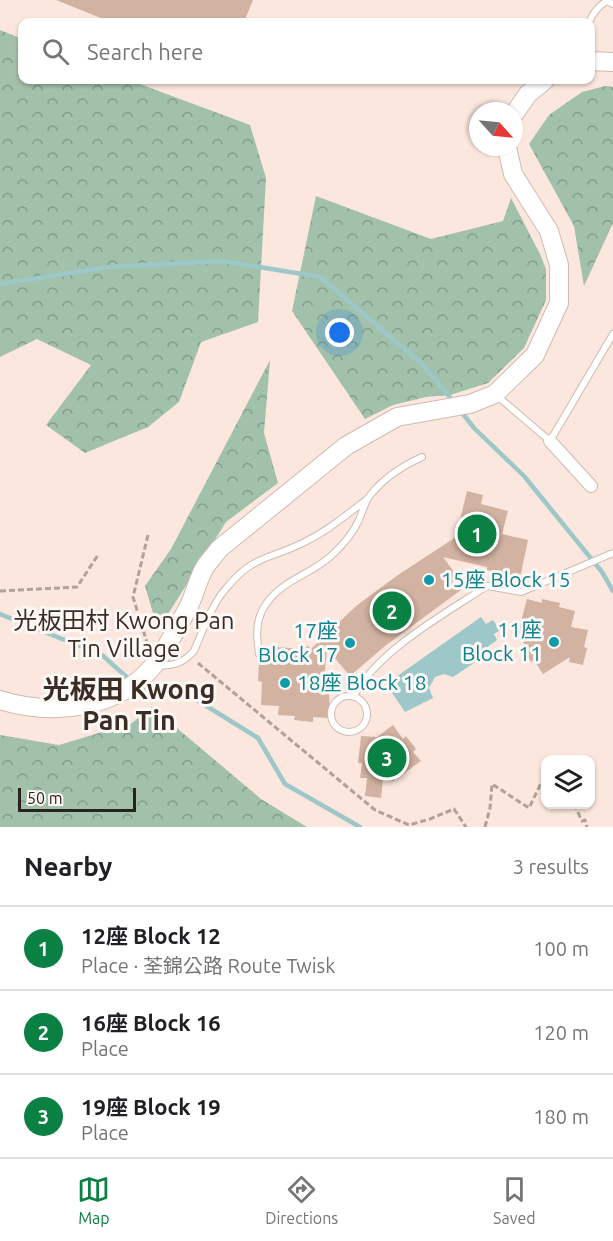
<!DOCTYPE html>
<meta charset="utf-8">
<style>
body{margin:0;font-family:Ubuntu,"Noto Sans TC",sans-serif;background:#f2f2f2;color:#202124}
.controls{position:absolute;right:18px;bottom:18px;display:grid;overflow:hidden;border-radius:12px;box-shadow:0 2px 4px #0004}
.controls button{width:54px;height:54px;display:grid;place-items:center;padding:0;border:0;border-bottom:2px solid #e0e0e0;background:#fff;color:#202124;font:30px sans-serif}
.compass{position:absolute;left:469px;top:102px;width:54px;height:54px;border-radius:50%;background:#fff;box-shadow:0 2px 4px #0004;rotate:117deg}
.scale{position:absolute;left:18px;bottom:15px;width:118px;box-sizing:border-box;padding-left:6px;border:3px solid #2a221f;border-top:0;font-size:16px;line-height:21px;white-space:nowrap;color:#2a221f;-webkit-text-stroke:4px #fcf8f6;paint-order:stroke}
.you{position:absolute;left:340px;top:333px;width:21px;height:21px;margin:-15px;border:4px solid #fff;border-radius:50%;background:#1a73e8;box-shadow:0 0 0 9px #1a73e833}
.badge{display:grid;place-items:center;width:39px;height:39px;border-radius:50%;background:#0b8043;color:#fff;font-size:20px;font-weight:700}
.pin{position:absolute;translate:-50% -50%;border:3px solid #fff;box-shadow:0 2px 6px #0006}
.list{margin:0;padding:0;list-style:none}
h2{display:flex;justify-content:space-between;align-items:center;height:78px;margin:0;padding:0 24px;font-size:26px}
h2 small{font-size:20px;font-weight:400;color:#757577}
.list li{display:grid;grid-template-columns:39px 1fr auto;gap:18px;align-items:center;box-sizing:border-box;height:84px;padding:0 24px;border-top:2px solid #e0e0e0}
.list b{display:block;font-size:22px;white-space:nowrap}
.list p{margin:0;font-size:20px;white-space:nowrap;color:#757577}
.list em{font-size:20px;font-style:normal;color:#757577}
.icon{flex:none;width:33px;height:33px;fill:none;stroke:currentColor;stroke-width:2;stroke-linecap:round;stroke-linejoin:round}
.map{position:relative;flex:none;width:613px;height:827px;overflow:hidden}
.search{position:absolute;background:#fff;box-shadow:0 2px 4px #0004;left:18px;right:18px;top:18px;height:66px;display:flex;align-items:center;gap:15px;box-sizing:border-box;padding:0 21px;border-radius:12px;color:#757577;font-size:22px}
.sheet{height:330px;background:#fff}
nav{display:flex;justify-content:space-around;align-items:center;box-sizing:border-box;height:84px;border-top:2px solid #e0e0e0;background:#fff;font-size:16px;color:#757577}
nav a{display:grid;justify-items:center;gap:3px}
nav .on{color:#0b8043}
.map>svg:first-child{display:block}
.forest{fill:url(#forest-crowns)}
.water{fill:#9dc7c8}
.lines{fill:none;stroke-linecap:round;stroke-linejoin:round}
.stream{stroke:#9dc7c8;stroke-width:4.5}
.building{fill:#d2b2a0}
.lane-casing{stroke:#cebbb1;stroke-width:8}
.street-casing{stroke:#cebbb1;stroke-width:14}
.secondary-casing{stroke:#cebbb1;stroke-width:20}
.path{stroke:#b0a199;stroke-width:3;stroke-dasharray:6 3;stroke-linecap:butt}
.lane{stroke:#fff;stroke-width:6}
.street{stroke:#fff;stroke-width:12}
.secondary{stroke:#fff;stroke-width:18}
.culture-dot{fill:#0f9aa8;stroke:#fcf8f6;stroke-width:2}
.labels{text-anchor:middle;stroke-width:6;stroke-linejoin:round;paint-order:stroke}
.culture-label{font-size:21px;fill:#0d838f;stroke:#fcf8f6;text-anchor:start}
.quarter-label{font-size:24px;fill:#3b2c24;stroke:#fcf8f6}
.district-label{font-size:27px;font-weight:bold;fill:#3b2c24;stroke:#fcf8f6}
</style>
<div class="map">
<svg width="613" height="827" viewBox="0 0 613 827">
<defs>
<pattern id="forest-crowns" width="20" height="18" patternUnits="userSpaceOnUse" patternTransform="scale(1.5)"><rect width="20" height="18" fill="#a2c1ab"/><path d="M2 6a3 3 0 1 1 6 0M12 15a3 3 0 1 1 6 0" fill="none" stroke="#849c8b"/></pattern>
</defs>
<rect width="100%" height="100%" fill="#fbe7dd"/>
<g class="forest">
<path d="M0,30L22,39V80H129L250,125L266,178L258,322L201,342L179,402L148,427L85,453L46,425L91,365L37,339L0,357Z"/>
<path d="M605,86L613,87V223L584,286L574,226L529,144L549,115L582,92Z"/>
<path d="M316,196L431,239L503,221L511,198L540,254L546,269V300L524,348L488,383L450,395L426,397L393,405L365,419L292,311Z"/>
<path d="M270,360L264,433L278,483L226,522L158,630L145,586L171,549Z"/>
<path d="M152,707L261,799L307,827H0V735L59,745L132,723Z"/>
</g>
<path class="water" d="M481,617L486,624L493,620L500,630L494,634L497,640L483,650L486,655L453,677L444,674L435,677L429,688L433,698L405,712L386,684Z"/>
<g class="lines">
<g class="stream">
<path d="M0,284L109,267L223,261L320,277L422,364L453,401"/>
<path d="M460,410L474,428L524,476L602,572L613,591"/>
<path d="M0,614L102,655L131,681"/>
<path d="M138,687L192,697L258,738L285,784L360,827"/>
</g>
</g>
<g class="building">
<path d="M56,0H253L244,22H111Z"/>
<path d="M467,491L483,495L481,504L508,511L502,534L528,540L520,578L487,570V567L443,557L465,587L385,646L350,676L327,649L323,690L329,691L330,718L313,717V722L294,720L295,716L278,715L279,706L261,705L262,682L258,681L259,663H264V653H270L271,649L275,650V647L304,649L308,646L311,649L356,606L398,575L456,537Z"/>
<path d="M527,599L542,603V599L560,603L559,607L575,611L571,627L588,630L584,647L587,648L583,665L569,662L570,657L543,674L534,660L531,662L522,648L525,646L518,633Z"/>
<path d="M393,725L403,739L406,736L416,749L413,752L421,761L393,781L383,780L381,798L365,796L367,778H360L362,763H358L361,736L377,737Z"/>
</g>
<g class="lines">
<g class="lane-casing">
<g id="lane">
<path d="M589,22C593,13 598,6 607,1L613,4"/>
<path d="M496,395L550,441L613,334"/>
<path d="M259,654C257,639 255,623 263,609C278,581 309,576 331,556C342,546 353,533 359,520C362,513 364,505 368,498C382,479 400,467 422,457"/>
<path d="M156,665C173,667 183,663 194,651C204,628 212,603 229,585C252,558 267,559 296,546C322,535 344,517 366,500"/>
<circle cx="349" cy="714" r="18"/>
<path d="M354,696C377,651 446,613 487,586L521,592L613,553"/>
</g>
</g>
<g class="street-casing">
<path id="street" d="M550,441L591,486"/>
</g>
<g class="secondary-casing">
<g id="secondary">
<path d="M590,61L613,62"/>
<path d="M514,114L528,94L545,80"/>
<path d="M0,700C52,716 117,710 154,665C164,652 181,621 189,606C195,593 198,579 205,567C209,561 215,555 219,549L346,446L397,417L470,404L495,394L535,355L559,303V265L549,231L513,174L507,147"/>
</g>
</g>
<g class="path">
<path d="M148,535L133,597L148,646"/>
<path d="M0,591L77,587L98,555"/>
<path d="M198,663L375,810L409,825L430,819L454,809L466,827"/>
<path d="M574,804L582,821L585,820L587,827"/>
<path d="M485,827L490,808L492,784L529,808L543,779L546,780"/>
</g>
<use href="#lane" class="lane"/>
<use href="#street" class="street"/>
<use href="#secondary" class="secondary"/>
</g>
<g class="culture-dot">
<circle cx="429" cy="580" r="6"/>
<circle cx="554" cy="642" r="6"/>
<circle cx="350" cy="643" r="6"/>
<circle cx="285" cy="683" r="6"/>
</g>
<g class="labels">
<g class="culture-label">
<text x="441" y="587">15座 Block 15</text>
<text x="542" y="637" text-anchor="end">11座<tspan x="542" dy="24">Block 11</tspan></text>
<text x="338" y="638" text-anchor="end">17座<tspan x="338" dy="24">Block 17</tspan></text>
<text x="297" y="690">18座 Block 18</text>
</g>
<g class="quarter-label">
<text x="124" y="629">光板田村 Kwong Pan<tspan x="124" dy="28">Tin Village</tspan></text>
</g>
<g class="district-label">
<text x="129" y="699">光板田 Kwong<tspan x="129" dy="31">Pan Tin</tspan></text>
</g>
</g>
</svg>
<div class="controls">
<button><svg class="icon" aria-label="layers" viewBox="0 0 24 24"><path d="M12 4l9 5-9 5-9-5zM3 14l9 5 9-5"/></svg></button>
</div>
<svg class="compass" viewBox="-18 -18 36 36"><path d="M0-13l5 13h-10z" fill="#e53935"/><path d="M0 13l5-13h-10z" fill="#757577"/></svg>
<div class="scale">50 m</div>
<div class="you"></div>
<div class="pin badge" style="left:477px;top:534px">1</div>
<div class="pin badge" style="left:392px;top:611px">2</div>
<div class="pin badge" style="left:387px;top:758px">3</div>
<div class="search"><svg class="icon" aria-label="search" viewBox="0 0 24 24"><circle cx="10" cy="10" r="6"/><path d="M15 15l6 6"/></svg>Search here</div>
</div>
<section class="sheet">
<h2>Nearby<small>3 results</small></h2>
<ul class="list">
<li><span class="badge">1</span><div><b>12座 Block 12</b><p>Place · 荃錦公路 Route Twisk</p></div><em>100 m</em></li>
<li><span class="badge">2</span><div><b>16座 Block 16</b><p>Place</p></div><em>120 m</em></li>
<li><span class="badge">3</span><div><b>19座 Block 19</b><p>Place</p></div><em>180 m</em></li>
</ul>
</section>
<nav>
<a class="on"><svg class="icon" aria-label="map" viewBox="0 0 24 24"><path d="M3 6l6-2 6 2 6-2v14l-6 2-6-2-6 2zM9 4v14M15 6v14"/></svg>Map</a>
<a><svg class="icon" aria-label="directions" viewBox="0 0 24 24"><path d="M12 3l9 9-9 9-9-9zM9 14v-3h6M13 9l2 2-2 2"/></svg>Directions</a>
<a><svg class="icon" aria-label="saved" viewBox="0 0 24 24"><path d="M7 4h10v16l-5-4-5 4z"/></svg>Saved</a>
</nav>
